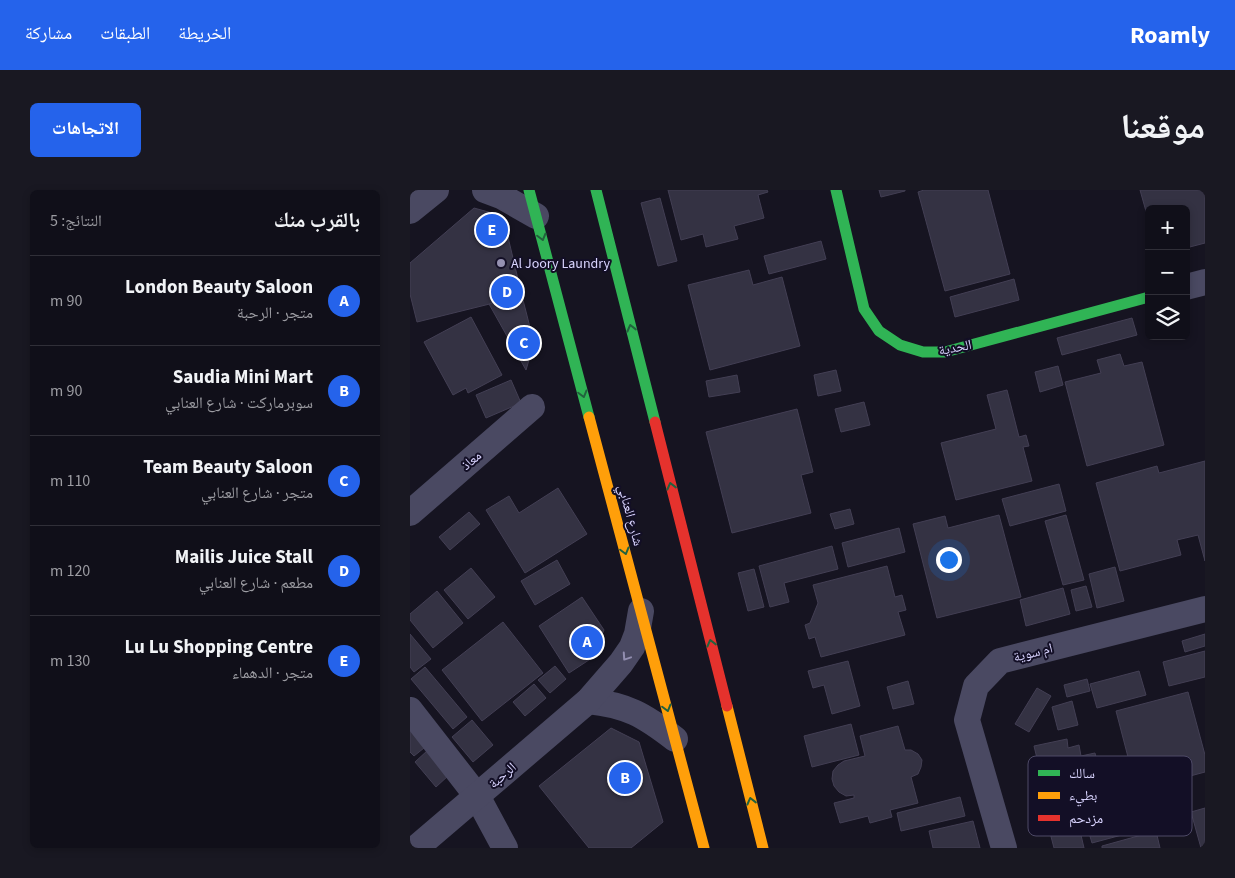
<!DOCTYPE html>
<html lang="ar">
<meta charset="utf-8">
<style>
body{margin:0;font-family:"Source Sans 3","Noto Naskh Arabic",sans-serif;background:#191822;color:#f1f3f6;direction:rtl}
.controls{position:absolute;right:15px;top:15px;display:grid;overflow:hidden;border-radius:8px;box-shadow:0 2px 8px #0003}
.controls button{width:45px;height:45px;display:grid;place-items:center;padding:0;border:0;border-bottom:1px solid #302f38;background:#100f19;color:#f1f3f6;font:25px sans-serif}
.you{position:absolute;left:538px;top:369px;width:18px;height:18px;margin:-12px;border:4px solid #fff;border-radius:50%;background:#1a73e8;box-shadow:0 0 0 8px #1a73e833}
.badge{display:grid;place-items:center;width:32px;height:32px;border-radius:50%;background:#2563eb;color:#fff;font-size:16px;font-weight:700}
.pin{position:absolute;translate:-50% -50%;border:2px solid #fff;box-shadow:0 1px 5px #0006}
.list{margin:0;padding:0;list-style:none}
h2{display:flex;justify-content:space-between;align-items:center;height:65px;margin:0;padding:0 20px;font-size:21px}
h2 small{font-size:16px;font-weight:400;color:#9c9ca2}
.list li{display:grid;grid-template-columns:32px 1fr auto;gap:15px;align-items:center;box-sizing:border-box;height:90px;padding:0 20px;border-top:1px solid #302f38}
.list b{display:block;font-size:19px;white-space:nowrap}
.list p{margin:0;font-size:16px;white-space:nowrap;color:#9c9ca2}
.list em{font-size:16px;font-style:normal;color:#9c9ca2}
.icon{flex:none;width:28px;height:28px;fill:none;stroke:currentColor;stroke-width:2;stroke-linecap:round;stroke-linejoin:round}
.map{position:relative;flex:none;width:795px;height:658px;overflow:hidden;direction:ltr;border-radius:8px}
header{display:flex;align-items:center;gap:30px;box-sizing:border-box;height:70px;padding:0 25px;background:#2563eb;color:#fff}
header strong{font-size:24px}
nav{display:flex;gap:28px;margin-inline-start:auto;font-size:18px}
.intro{display:flex;align-items:center;justify-content:space-between;box-sizing:border-box;height:120px;padding:0 30px}
h1{margin:0;font-size:35px}
.button{padding:12px 22px;border-radius:8px;background:#2563eb;color:#fff;font-size:18px;font-weight:700}
main{display:flex;gap:30px;padding:0 30px}
aside{flex:1;background:#100f19;border-radius:8px;box-shadow:0 2px 8px #0003}
.map>svg:first-child{display:block}
.building{fill:#343243;stroke:#433f54}
.lines{fill:none;stroke-linecap:round;stroke-linejoin:round}
.street{stroke:#4a4962;stroke-width:26}
.fast{stroke:#30b455;stroke-width:11}
.slow{stroke:#ff9f0a;stroke-width:11}
.jam{stroke:#e5322d;stroke-width:11}
.oneway{stroke:#22623e}
.oneway2{stroke:#928eb0}
.poi-dot{fill:#9591b1;stroke:#130f26;stroke-width:2}
.labels{text-anchor:middle;stroke-width:4;stroke-linejoin:round;paint-order:stroke}
.poi-label{font-size:14px;fill:#d9d4ff;stroke:#130f26;text-anchor:start}
.street-label{font-size:14px;fill:#d9d4ff;stroke:#130f26}
.key{fill:#130f26;stroke:#4e4a67;stroke-width:1}
.key-label{font-size:14px;fill:#d9d4ff}
</style>
<header>
<strong>Roamly</strong>
<nav><a>الخريطة</a><a>الطبقات</a><a>مشاركة</a></nav>
</header>
<div class="intro"><h1>موقعنا</h1><a class="button">الاتجاهات</a></div>
<main>
<div class="map">
<svg width="795" height="658" viewBox="0 0 795 658">
<rect width="100%" height="100%" fill="#161421"/>
<g class="building">
<path d="M258,0H357L358,2L348,5L354,28L324,36L328,49L296,57L293,44L271,50Z"/>
<path d="M469,0H495V1L471,7Z"/>
<path d="M514,0H578L600,84L535,101L508,2Z"/>
<path d="M730,0H795V53L776,58V19H739V32Z"/>
<path d="M250,8L267,71L248,76L231,13Z"/>
<path d="M64,18L93,26L112,106L7,132L0,104V73Z"/>
<path d="M411,51L416,69L359,84L354,66Z"/>
<path d="M339,80L343,95L372,87L390,156L300,180L278,95Z"/>
<path d="M604,89L609,110L545,127L540,107Z"/>
<path d="M112,106L124,153L116,180L79,114Z"/>
<path d="M61,127L92,185L58,203L56,198L43,205L14,152Z"/>
<path d="M722,128L727,145L652,165L647,148Z"/>
<path d="M710,164L714,176L732,172L754,255L677,276L655,192L691,183L687,170Z"/>
<path d="M648,176L653,195L630,202L625,182Z"/>
<path d="M426,180L431,201L408,206L404,185Z"/>
<path d="M327,185L330,202L299,207L296,191Z"/>
<path d="M101,190L111,213L76,228L66,205Z"/>
<path d="M597,200L609,247L616,245L619,256L613,257L622,291L546,310L531,253L586,239L577,205Z"/>
<path d="M454,212L460,235L431,242L425,219Z"/>
<path d="M387,219L403,282L391,285L401,323L322,343L296,242Z"/>
<path d="M795,271V371L788,345L767,350L771,365L710,381L686,293L747,276L749,283Z"/>
<path d="M649,294L656,321L600,336L592,309Z"/>
<path d="M148,298L177,344L115,383L76,320L99,306L109,323Z"/>
<path d="M440,319L444,334L425,339L420,324Z"/>
<path d="M59,322L70,334L40,360L29,347Z"/>
<path d="M589,325L611,407L527,428L503,334L535,326L538,338Z"/>
<path d="M656,325L674,390L653,395L635,331Z"/>
<path d="M489,338L495,362L438,377L432,353Z"/>
<path d="M422,356L428,379L374,393L379,412L360,417L349,376Z"/>
<path d="M147,370L160,394L125,415L111,391Z"/>
<path d="M477,376L485,407L492,405L496,420L488,422L495,445L411,467L405,447L399,449L395,435L400,433L408,413L403,395Z"/>
<path d="M705,377L714,411L687,418L679,384Z"/>
<path d="M61,378L85,407L58,429L34,400Z"/>
<path d="M344,379L354,417L338,421L328,383Z"/>
<path d="M676,396L682,417L666,421L661,400Z"/>
<path d="M653,398L660,424L616,436L610,410Z"/>
<path d="M27,401L53,433L23,458L0,430V424Z"/>
<path d="M172,407L194,440L182,468L159,483L129,436Z"/>
<path d="M93,432L133,483L72,531L32,480Z"/>
<path d="M0,444L21,469L4,482L0,477Z"/>
<path d="M795,444V456L775,462L772,451Z"/>
<path d="M795,461V487L759,496L753,472Z"/>
<path d="M438,471L450,516L422,524L414,495L403,498L398,481Z"/>
<path d="M145,476L156,489L140,503L128,490Z"/>
<path d="M15,477L57,527L43,539L1,489Z"/>
<path d="M729,481L736,505L687,518L680,494Z"/>
<path d="M677,489L680,501L657,507L654,495Z"/>
<path d="M498,491L504,514L483,519L477,497Z"/>
<path d="M124,494L136,508L115,526L103,512Z"/>
<path d="M627,498L641,506L619,542L605,534Z"/>
<path d="M778,502L795,565V582L747,595L744,585L717,593L711,569L718,567L706,521Z"/>
<path d="M662,511L668,535L648,540L642,517Z"/>
<path d="M62,530L83,555L63,572L42,547Z"/>
<path d="M0,531L19,554L4,566L0,562Z"/>
<path d="M441,534L449,565L402,577L394,546Z"/>
<path d="M488,536L495,560H501L508,564L512,570L511,577L508,584L501,587L508,613L480,620L482,627L460,633L458,626L430,633L424,613L444,608V605L436,606L429,602L424,596L422,589L423,581L428,575L434,571L455,566L450,546Z"/>
<path d="M201,538L229,552L253,632L221,658H179L129,596Z"/>
<path d="M657,549L658,558L669,555L671,566L685,563L697,612L641,626L624,556Z"/>
<path d="M18,560L39,585L26,597L5,572Z"/>
<path d="M550,607L555,626L491,641L487,623Z"/>
<path d="M715,615L723,642L682,653L674,626Z"/>
<path d="M795,618V658H791L781,622Z"/>
<path d="M667,628L674,658H644L638,635Z"/>
<path d="M563,631L570,658H523L519,641Z"/>
<path d="M746,641L750,658H692V656Z"/>
</g>
<g class="lines">
<g class="street">
<path d="M75,0L91,6L126,26"/>
<path d="M0,21L26,0"/>
<path d="M776,97L795,92"/>
<path d="M0,323L122,217"/>
<path d="M178,511C217,515 234,525 265,549"/>
<path d="M0,520L67,606L95,658"/>
<path d="M6,658L178,511L211,473L222,457L227,444L231,421"/>
<path d="M594,658L557,530L566,496L590,471L795,419"/>
</g>
<g class="fast">
<path d="M119,0L179,227"/>
<path d="M186,0L245,232"/>
<path d="M426,0L454,119L469,141L490,155L513,162H535L739,107"/>
</g>
<g class="slow">
<path d="M179,227L294,658"/>
<path d="M317,516L353,658"/>
</g>
<path class="jam" d="M245,232L317,516"/>
</g>
<defs><path id="oneway-chevron" d="M-2-3.5L2.5 0L-2 3.5" fill="none" stroke-width="1.6" stroke-linecap="round" stroke-linejoin="round" transform="scale(1.25)"/></defs>
<g class="oneway">
<use href="#oneway-chevron" transform="translate(132 47) rotate(75)"/>
<use href="#oneway-chevron" transform="translate(221 138) rotate(-104)"/>
<use href="#oneway-chevron" transform="translate(173 204) rotate(75)"/>
<use href="#oneway-chevron" transform="translate(261 296) rotate(-104)"/>
<use href="#oneway-chevron" transform="translate(215 361) rotate(75)"/>
<use href="#oneway-chevron" transform="translate(301 453) rotate(-104)"/>
<use href="#oneway-chevron" transform="translate(257 518) rotate(75)"/>
<use href="#oneway-chevron" transform="translate(341 611) rotate(-104)"/>
</g>
<use class="oneway2" href="#oneway-chevron" transform="translate(216 467) rotate(124)"/>
<circle class="poi-dot" cx="91" cy="73" r="5"/>
<g class="labels">
<g class="poi-label">
<text x="101" y="78">Al Joory Laundry</text>
</g>
<g class="street-label">
<text transform="translate(545 157) rotate(-11)" y="5">الحدية</text>
<text transform="translate(61 270) rotate(-41)" y="5">معاذ</text>
<text transform="translate(221 325) rotate(75)" y="5">شارع العنابي</text>
<text transform="translate(623 462) rotate(-14)" y="5">ام سوية</text>
<text transform="translate(92 585) rotate(-41)" y="5">الرحبة</text>
</g>
</g>
<rect x="618" y="566" width="164" height="80" rx="8" class="key"/>
<rect x="628" y="580" width="22" height="6" fill="#30b455"/>
<rect x="628" y="602" width="22" height="7" fill="#ff9f0a"/>
<rect x="628" y="625" width="22" height="6" fill="#e5322d"/>
<g class="key-label">
<text x="659" y="588">سالك</text>
<text x="659" y="610">بطيء</text>
<text x="659" y="633">مزدحم</text>
</g>
</svg>
<div class="controls">
<button>+</button>
<button>−</button>
<button><svg class="icon" aria-label="layers" viewBox="0 0 24 24"><path d="M12 4l9 5-9 5-9-5zM3 14l9 5 9-5"/></svg></button>
</div>
<div class="you"></div>
<div class="pin badge" style="left:177px;top:452px">A</div>
<div class="pin badge" style="left:215px;top:588px">B</div>
<div class="pin badge" style="left:114px;top:153px">C</div>
<div class="pin badge" style="left:97px;top:102px">D</div>
<div class="pin badge" style="left:82px;top:40px">E</div>
</div>
<aside>
<h2>بالقرب منك<small>النتائج: 5</small></h2>
<ul class="list">
<li><span class="badge">A</span><div><b>London Beauty Saloon</b><p>متجر · الرحبة</p></div><em>90 m</em></li>
<li><span class="badge">B</span><div><b>Saudia Mini Mart</b><p>سوبرماركت · شارع العنابي</p></div><em>90 m</em></li>
<li><span class="badge">C</span><div><b>Team Beauty Saloon</b><p>متجر · شارع العنابي</p></div><em>110 m</em></li>
<li><span class="badge">D</span><div><b>Mailis Juice Stall</b><p>مطعم · شارع العنابي</p></div><em>120 m</em></li>
<li><span class="badge">E</span><div><b>Lu Lu Shopping Centre</b><p>متجر · الدهماء</p></div><em>130 m</em></li>
</ul>
</aside>
</main>
